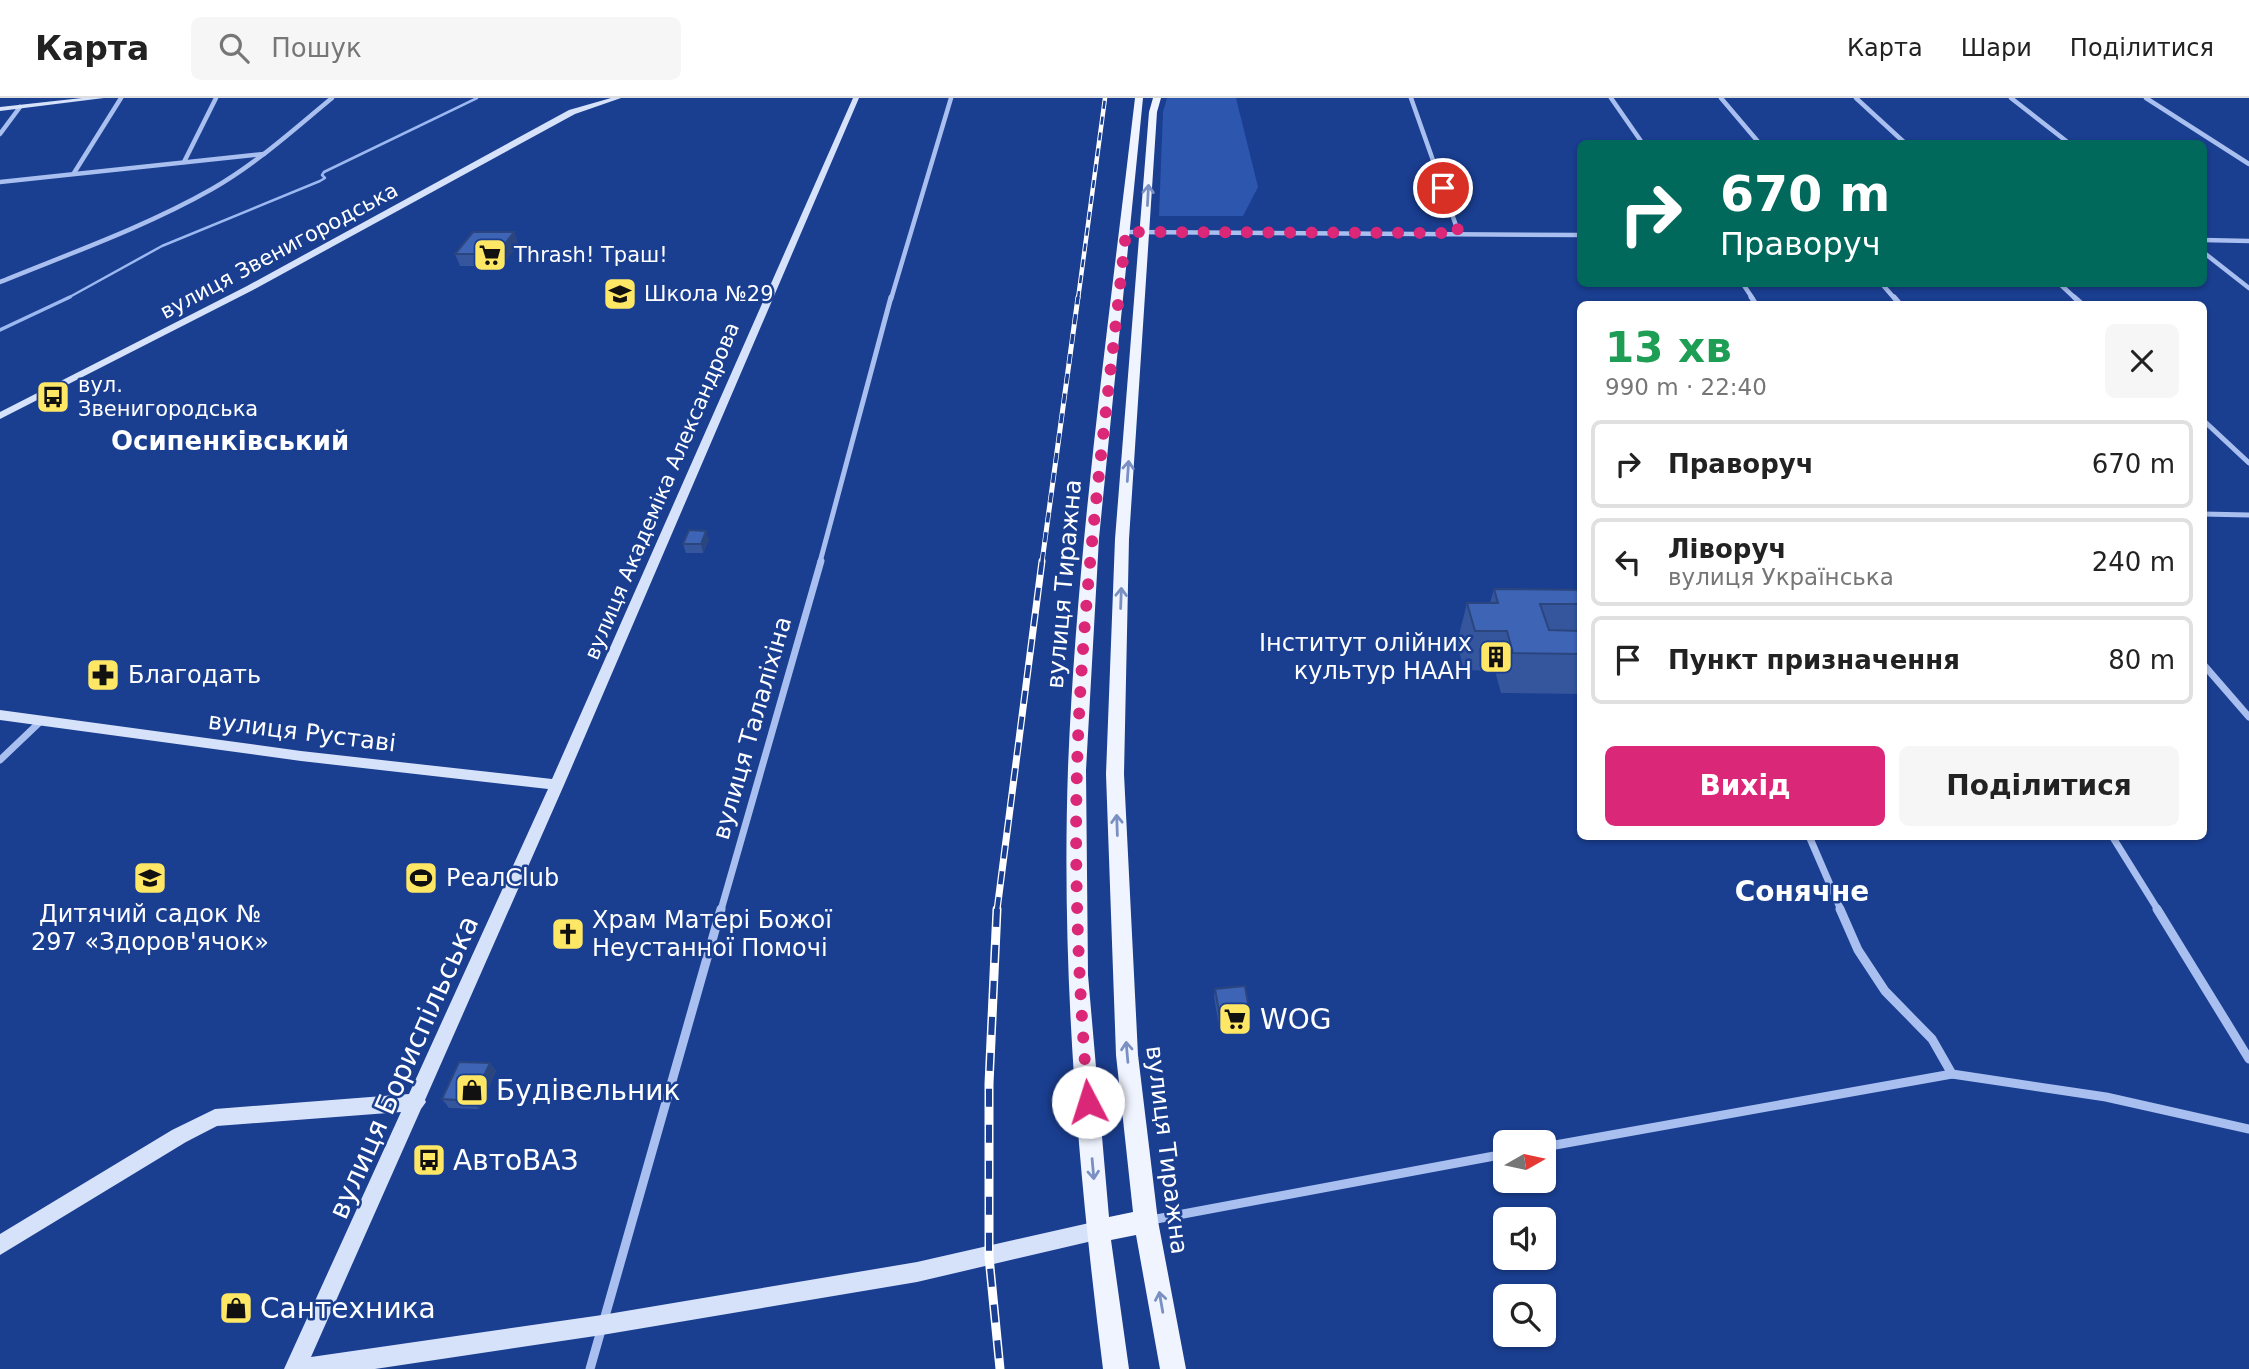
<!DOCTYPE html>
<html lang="uk">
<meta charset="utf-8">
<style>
:root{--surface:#fff;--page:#f6f6f6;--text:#222;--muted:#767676;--line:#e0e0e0;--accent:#db2777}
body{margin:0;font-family:"DejaVu Sans",sans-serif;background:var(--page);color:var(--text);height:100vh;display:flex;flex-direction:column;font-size:26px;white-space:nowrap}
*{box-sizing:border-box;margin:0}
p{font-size:23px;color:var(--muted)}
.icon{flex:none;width:38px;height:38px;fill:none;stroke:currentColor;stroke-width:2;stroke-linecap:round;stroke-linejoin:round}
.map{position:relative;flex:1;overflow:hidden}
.details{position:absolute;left:1577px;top:203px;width:630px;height:539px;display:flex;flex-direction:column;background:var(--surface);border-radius:10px;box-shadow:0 2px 5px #0004}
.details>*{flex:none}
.banner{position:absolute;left:1577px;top:42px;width:630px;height:147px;border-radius:10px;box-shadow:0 2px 5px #0004;background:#00695c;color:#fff;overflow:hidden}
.needle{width:46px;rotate:81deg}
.controls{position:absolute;left:1493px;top:1032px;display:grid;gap:14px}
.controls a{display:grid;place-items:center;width:63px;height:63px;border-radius:10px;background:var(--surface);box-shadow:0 2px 5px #0004;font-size:35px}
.pin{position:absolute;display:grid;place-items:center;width:60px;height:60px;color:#fff;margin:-30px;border:4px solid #fff;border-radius:50%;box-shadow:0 2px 7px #0007}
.me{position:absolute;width:77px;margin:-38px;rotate:355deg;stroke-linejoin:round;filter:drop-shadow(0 0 5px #0008)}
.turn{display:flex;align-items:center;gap:24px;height:147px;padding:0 28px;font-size:32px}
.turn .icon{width:91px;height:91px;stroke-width:2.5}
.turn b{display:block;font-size:49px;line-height:60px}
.round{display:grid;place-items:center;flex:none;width:74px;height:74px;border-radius:10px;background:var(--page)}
.overview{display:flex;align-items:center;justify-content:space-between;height:119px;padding:0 28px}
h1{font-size:42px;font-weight:800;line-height:52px;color:#1e9e55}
.action{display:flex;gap:14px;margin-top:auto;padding:14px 28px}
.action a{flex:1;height:80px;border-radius:10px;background:var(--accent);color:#fff;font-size:28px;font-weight:800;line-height:80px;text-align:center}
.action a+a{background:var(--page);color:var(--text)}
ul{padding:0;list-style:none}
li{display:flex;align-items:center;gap:21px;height:88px;margin:0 14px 10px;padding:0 14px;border:4px solid var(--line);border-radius:10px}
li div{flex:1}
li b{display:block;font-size:26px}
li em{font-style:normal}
header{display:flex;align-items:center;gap:42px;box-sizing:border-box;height:98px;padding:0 35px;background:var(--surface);border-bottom:2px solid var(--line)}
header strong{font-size:33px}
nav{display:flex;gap:38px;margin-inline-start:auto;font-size:24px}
.search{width:490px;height:63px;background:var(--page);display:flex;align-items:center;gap:18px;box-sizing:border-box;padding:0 24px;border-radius:10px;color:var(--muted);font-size:26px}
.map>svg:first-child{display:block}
.green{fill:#2d56ae}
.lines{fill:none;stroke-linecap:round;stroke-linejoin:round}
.stream-far1{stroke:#9bb8f1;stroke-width:2.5}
.stream{stroke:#9bb8f1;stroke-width:3.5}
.street-far3{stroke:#a8bfef;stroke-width:4.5}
.street-far2{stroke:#a8bfef;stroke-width:5}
.street-far1{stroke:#a8bfef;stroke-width:7}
.street{stroke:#a8bfef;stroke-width:9}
.secondary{fill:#d6e1fa;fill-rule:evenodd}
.primary{fill:#f0f4ff;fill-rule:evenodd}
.rail-far3-casing{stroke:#fff;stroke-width:4.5}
.rail-far2-casing{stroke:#fff;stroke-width:5}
.rail-far1-casing{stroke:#fff;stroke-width:7}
.rail-casing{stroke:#fff;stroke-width:9}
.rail-far3{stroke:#1a3e90;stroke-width:2.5;stroke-dasharray:8;stroke-linecap:butt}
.rail-far2{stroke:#1a3e90;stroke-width:3.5;stroke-dasharray:10;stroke-linecap:butt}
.rail-far1{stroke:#1a3e90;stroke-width:4.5;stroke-dasharray:13;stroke-linecap:butt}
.rail{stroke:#1a3e90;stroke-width:6;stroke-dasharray:18;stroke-linecap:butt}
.wall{fill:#35569d}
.shaded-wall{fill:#2b467f}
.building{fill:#3e64b6;stroke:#2b467f;stroke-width:2}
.oneway{stroke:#7a90c2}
.route{stroke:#db2777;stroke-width:12;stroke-dasharray:0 21.6}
.labels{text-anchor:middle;stroke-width:5;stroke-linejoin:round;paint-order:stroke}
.far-street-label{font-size:21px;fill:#fff;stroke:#1a3e90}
.far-poi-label{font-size:21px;fill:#fff;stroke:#1a3e90;text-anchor:start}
.street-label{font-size:24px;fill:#fff;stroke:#1a3e90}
.poi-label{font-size:24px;fill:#fff;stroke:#1a3e90;text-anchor:start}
.far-district-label{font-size:26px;font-weight:bold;fill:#fff;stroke:#1a3e90}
.quarter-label{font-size:28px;font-weight:bold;fill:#fff;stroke:#1a3e90}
.near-poi-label{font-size:28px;fill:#fff;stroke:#1a3e90;text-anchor:start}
.near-street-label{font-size:28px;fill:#fff;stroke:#1a3e90}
</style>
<header>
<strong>Карта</strong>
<div class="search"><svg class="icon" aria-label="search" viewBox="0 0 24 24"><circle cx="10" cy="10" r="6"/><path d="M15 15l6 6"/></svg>Пошук</div>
<nav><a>Карта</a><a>Шари</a><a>Поділитися</a></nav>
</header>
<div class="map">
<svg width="2249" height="1271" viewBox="0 0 2249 1271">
<rect width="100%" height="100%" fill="#1a3e90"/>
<!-- green -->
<path class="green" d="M1167 0H1236L1258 89 1243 118H1159L1163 14Z"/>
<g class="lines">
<!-- stream-far1 -->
<path class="stream-far1" d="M66 201 162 148 320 83 325 80 322 77 324 74 477 0"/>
<!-- stream -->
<path class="stream" d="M0 232 70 199"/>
<!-- street-far3 -->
<g class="street-far3">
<path d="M1411 0 1459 136"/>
<path d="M1611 0 1643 46"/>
<path d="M1721 0 1760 46"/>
<path d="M1856 0 1906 46"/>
<path d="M2011 0 2070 46"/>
<path d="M2146 0 2249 66"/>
<path d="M0 36 20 9"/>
<path d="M184 64 216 0"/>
<path d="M74 75 121 0"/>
<path d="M0 84 264 56"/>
<path d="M1126 134 1580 137"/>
<path d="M2203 142 2249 143"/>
<path d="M2203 154 2249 190"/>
<path d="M0 184C71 155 145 129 212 91 256 66 293 32 332 0"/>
<path d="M1743 186 1753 201"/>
<path d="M1882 186 1895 201"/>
<path d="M2060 186 2076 201"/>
<path d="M891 201 951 0"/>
</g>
<!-- street-far2 -->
<g class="street-far2">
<path d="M1751 199 1756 206"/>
<path d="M1894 199 1900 206"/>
<path d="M2074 199 2082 206"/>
<path d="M2203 322 2249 365"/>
<path d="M2203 416 2249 417"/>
<path d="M820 464 891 199"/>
</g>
<!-- street-far1 -->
<g class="street-far1">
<path d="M2203 566 2249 619"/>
<path d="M0 662 41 623"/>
<path d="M1809 738 1841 812"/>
<path d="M2112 738 2158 812"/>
<path d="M721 812 821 463"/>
</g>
<!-- street -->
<g class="street">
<path d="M1840 811 1858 852 1885 893 1932 941 1952 976"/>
<path d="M2157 811 2249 961"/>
<path d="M1544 1049 1952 976 2106 999 2249 1031"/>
<path d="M1151 1122 1505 1056"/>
<path d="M590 1271 721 811"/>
</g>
<!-- secondary -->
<g class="secondary">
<path d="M82 0H104L0 13V9Z"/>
<path d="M611 0H621L575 16 253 192 0 321V314L247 188 569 12Z"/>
<path d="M853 0H859L564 687 425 1002 426 1004 421 1011 311 1259 602 1217 917 1164 1098 1123 1105 1126 1108 1133 1105 1140 917 1184 602 1237 375 1271H284L401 1014 217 1028 186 1044 0 1157V1136L172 1032 215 1011 409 996 548 691 301 663 0 622V612L301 653 552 681Z"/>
</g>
<!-- primary -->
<path class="primary" d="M1135 0H1143L1099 440 1086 672 1088 877 1109 1119 1133 1114 1116 957 1106 676 1115 441 1149 14 1153 0H1161L1157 14 1129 441 1124 676 1138 957 1158 1123 1186 1271H1160L1136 1137 1111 1142 1129 1271H1103C1078 1072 1061 871 1068 670 1077 446 1109 223 1135 0Z"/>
<defs>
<path id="rail-far3" d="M1078 201 1105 0"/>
<path id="rail-far2" d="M1042 464 1078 199"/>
<path id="rail-far1" d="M997 812 1042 463"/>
<path id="rail" d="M997 811 989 986V1159L1000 1271"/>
</defs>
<!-- rail-far3 casing -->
<use href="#rail-far3" class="rail-far3-casing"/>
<!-- rail-far2 casing -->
<use href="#rail-far2" class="rail-far2-casing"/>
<!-- rail-far1 casing -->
<use href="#rail-far1" class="rail-far1-casing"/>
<!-- rail casing -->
<use href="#rail" class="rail-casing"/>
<!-- rail-far3 -->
<use href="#rail-far3" class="rail-far3"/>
<!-- rail-far2 -->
<use href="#rail-far2" class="rail-far2"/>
<!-- rail-far1 -->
<use href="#rail-far1" class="rail-far1"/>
<!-- rail -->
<use href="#rail" class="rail"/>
</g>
<!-- wall -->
<g class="wall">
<path d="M514 134 518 146 502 168H460L455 156Z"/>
<path d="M709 442 703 455H686L683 446Z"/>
<path d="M1494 491 1580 492V596L1501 595 1495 573 1464 572 1457 545 1467 505H1490Z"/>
<path d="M1215 891 1250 917 1249 926 1219 928 1214 899Z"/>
<path d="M490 965 496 973 479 1011 449 1010 442 1001Z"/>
</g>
<!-- shaded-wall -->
<g class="shaded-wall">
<path d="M514 134 518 146 502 168 497 156Z"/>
<path d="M706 433 709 442 703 455 701 446Z"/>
<path d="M490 965 496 973 479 1011 472 1003Z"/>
</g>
<!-- building -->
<g class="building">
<path d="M473 134H514L497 156H455Z"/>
<path d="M689 432 706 433 701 446H683Z"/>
<path d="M1494 491 1580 492V506H1540L1549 532 1580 533V556L1513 555 1507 533H1475L1467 505H1498Z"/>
<path d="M1245 888 1250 917 1220 919 1215 891Z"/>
<path d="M459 964 490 965 472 1003 442 1001Z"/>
</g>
<!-- one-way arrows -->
<defs><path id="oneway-shaft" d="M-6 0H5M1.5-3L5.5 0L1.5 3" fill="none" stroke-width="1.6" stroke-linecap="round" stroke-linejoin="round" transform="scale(1.75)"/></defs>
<g class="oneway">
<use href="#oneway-shaft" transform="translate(1148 97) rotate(-87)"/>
<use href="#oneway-shaft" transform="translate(1128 373) rotate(-86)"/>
<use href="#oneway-shaft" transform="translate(1121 500) rotate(-88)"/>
<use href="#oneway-shaft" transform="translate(1117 727) rotate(-92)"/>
<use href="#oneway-shaft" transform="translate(1127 954) rotate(-95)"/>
<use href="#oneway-shaft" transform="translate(1093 1071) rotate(85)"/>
<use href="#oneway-shaft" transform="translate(1161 1204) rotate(-100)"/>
</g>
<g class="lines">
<!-- route -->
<path class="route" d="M1088 1004C1079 894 1074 783 1077 671 1082 491 1107 312 1126 134L1459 135 1443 90"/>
</g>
<!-- icons -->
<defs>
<symbol id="supermarket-square" viewBox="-11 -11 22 22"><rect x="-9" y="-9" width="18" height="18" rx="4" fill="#ffe766" stroke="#1a3e90"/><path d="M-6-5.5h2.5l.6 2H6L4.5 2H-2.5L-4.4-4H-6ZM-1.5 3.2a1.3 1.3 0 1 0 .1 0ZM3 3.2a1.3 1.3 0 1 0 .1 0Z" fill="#111"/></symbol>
<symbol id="school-square" viewBox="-11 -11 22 22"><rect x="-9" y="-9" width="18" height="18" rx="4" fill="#ffe766" stroke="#1a3e90"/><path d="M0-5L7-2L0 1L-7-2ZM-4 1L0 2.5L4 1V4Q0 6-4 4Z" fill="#111"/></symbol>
<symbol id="bus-square" viewBox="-11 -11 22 22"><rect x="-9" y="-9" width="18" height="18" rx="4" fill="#ffe766" stroke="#1a3e90"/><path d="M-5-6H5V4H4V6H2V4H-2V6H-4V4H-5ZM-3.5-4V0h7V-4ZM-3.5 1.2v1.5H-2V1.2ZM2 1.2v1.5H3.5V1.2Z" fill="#111"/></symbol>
<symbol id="building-square" viewBox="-11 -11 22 22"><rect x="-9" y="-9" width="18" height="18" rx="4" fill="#ffe766" stroke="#1a3e90"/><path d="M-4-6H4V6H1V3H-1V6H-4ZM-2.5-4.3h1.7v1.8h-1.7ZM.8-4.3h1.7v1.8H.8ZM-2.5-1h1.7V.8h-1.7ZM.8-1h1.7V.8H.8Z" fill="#111"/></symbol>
<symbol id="pharmacy-square" viewBox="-11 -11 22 22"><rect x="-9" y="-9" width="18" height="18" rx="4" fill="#ffe766" stroke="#1a3e90"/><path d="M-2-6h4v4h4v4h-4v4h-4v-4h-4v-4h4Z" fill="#111"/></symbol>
<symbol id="stadium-square" viewBox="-11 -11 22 22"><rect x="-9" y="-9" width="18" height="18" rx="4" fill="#ffe766" stroke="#1a3e90"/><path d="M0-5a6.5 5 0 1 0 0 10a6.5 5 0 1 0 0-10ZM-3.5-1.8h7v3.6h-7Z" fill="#111"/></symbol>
<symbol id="church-square" viewBox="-11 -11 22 22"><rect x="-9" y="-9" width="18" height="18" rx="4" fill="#ffe766" stroke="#1a3e90"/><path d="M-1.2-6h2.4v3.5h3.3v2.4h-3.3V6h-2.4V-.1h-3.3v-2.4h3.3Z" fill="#111"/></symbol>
<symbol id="shop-square" viewBox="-11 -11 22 22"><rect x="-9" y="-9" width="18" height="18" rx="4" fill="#ffe766" stroke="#1a3e90"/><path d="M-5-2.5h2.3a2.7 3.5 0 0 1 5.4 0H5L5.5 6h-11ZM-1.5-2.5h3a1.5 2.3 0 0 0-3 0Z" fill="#111"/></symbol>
</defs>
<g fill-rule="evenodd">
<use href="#supermarket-square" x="471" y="138" width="38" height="38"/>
<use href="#school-square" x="601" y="177" width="38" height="38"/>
<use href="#bus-square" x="34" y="280" width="38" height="38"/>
<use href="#building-square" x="1477" y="540" width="38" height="38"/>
<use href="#pharmacy-square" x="84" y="558" width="38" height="38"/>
<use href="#school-square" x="131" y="761" width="38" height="38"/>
<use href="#stadium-square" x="402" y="761" width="38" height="38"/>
<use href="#church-square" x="549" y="817" width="38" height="38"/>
<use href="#supermarket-square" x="1216" y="902" width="38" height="38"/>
<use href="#shop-square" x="453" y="973" width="38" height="38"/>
<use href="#bus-square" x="410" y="1043" width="38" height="38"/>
<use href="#shop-square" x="217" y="1191" width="38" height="38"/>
</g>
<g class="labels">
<!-- far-street labels -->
<g class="far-street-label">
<text transform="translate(279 153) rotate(-28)" y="7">вулиця Звенигородська</text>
<text transform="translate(662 393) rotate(-67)" y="7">вулиця Академіка Александрова</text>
</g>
<!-- far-poi labels -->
<g class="far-poi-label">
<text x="514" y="164">Thrash! Траш!</text>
<text x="644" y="203">Школа №29</text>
<text x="78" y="294">вул.<tspan x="78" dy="24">Звенигородська</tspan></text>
</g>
<!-- street labels -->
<g class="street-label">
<text transform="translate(1064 486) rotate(-85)" y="8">вулиця Тиражна</text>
<text transform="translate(752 630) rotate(-74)" y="8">вулиця Талаліхіна</text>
<text transform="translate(302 634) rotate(7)" y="8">вулиця Руставі</text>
<text transform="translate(1167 1052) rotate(83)" y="8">вулиця Тиражна</text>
</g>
<!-- poi labels -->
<g class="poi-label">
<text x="1472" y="553" text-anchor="end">Інститут олійних<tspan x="1472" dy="28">культур НААН</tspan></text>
<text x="128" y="585">Благодать</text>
<text x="446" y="788">РеалClub</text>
<text x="150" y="824" text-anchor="middle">Дитячий садок №<tspan x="150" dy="28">297 «Здоров'ячок»</tspan></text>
<text x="592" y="830">Храм Матері Божої<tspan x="592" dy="28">Неустанної Помочі</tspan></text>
</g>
<!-- far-district labels -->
<g class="far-district-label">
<text x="230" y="352">Осипенківський</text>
</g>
<!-- quarter labels -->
<g class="quarter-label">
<text x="1802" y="803">Сонячне</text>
</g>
<!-- near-poi labels -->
<g class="near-poi-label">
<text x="1260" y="931">WOG</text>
<text x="496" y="1002">Будівельник</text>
<text x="453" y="1072">АвтоВАЗ</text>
<text x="260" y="1220">Сантехника</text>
</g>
<!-- near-street labels -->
<g class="near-street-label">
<text transform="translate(403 969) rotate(-66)" y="10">вулиця Бориспільська</text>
</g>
</g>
</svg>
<div class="controls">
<a><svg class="needle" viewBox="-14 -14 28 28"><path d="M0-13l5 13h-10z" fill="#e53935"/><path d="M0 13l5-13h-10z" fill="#767676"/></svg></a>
<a><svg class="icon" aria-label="sound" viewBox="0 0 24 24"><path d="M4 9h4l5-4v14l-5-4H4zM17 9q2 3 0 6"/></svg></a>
<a><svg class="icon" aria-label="search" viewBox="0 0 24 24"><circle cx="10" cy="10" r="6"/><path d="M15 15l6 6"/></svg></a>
</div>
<div class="pin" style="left:1443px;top:90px;background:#d93025"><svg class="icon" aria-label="arrive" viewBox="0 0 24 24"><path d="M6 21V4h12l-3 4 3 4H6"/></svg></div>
<svg class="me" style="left:1088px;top:1004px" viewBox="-20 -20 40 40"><circle r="19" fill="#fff"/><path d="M0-13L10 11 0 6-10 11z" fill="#db2777"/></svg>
<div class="banner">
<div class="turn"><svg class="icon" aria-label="right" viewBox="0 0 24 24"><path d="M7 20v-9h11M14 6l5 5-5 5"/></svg><div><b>670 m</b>Праворуч</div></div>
</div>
<section class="details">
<div class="overview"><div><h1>13 хв</h1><p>990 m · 22:40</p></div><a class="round"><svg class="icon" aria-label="close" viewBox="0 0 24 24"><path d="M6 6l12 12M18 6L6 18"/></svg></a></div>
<ul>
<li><svg class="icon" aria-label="right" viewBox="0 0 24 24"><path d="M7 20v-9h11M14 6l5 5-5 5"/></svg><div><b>Праворуч</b></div><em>670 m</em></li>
<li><svg class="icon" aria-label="left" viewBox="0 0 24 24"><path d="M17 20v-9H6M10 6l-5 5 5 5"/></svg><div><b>Ліворуч</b><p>вулиця Українська</p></div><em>240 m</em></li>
<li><svg class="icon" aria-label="arrive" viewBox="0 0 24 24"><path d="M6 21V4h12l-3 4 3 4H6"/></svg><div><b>Пункт призначення</b></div><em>80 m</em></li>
</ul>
<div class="action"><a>Вихід</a><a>Поділитися</a></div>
</section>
</div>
